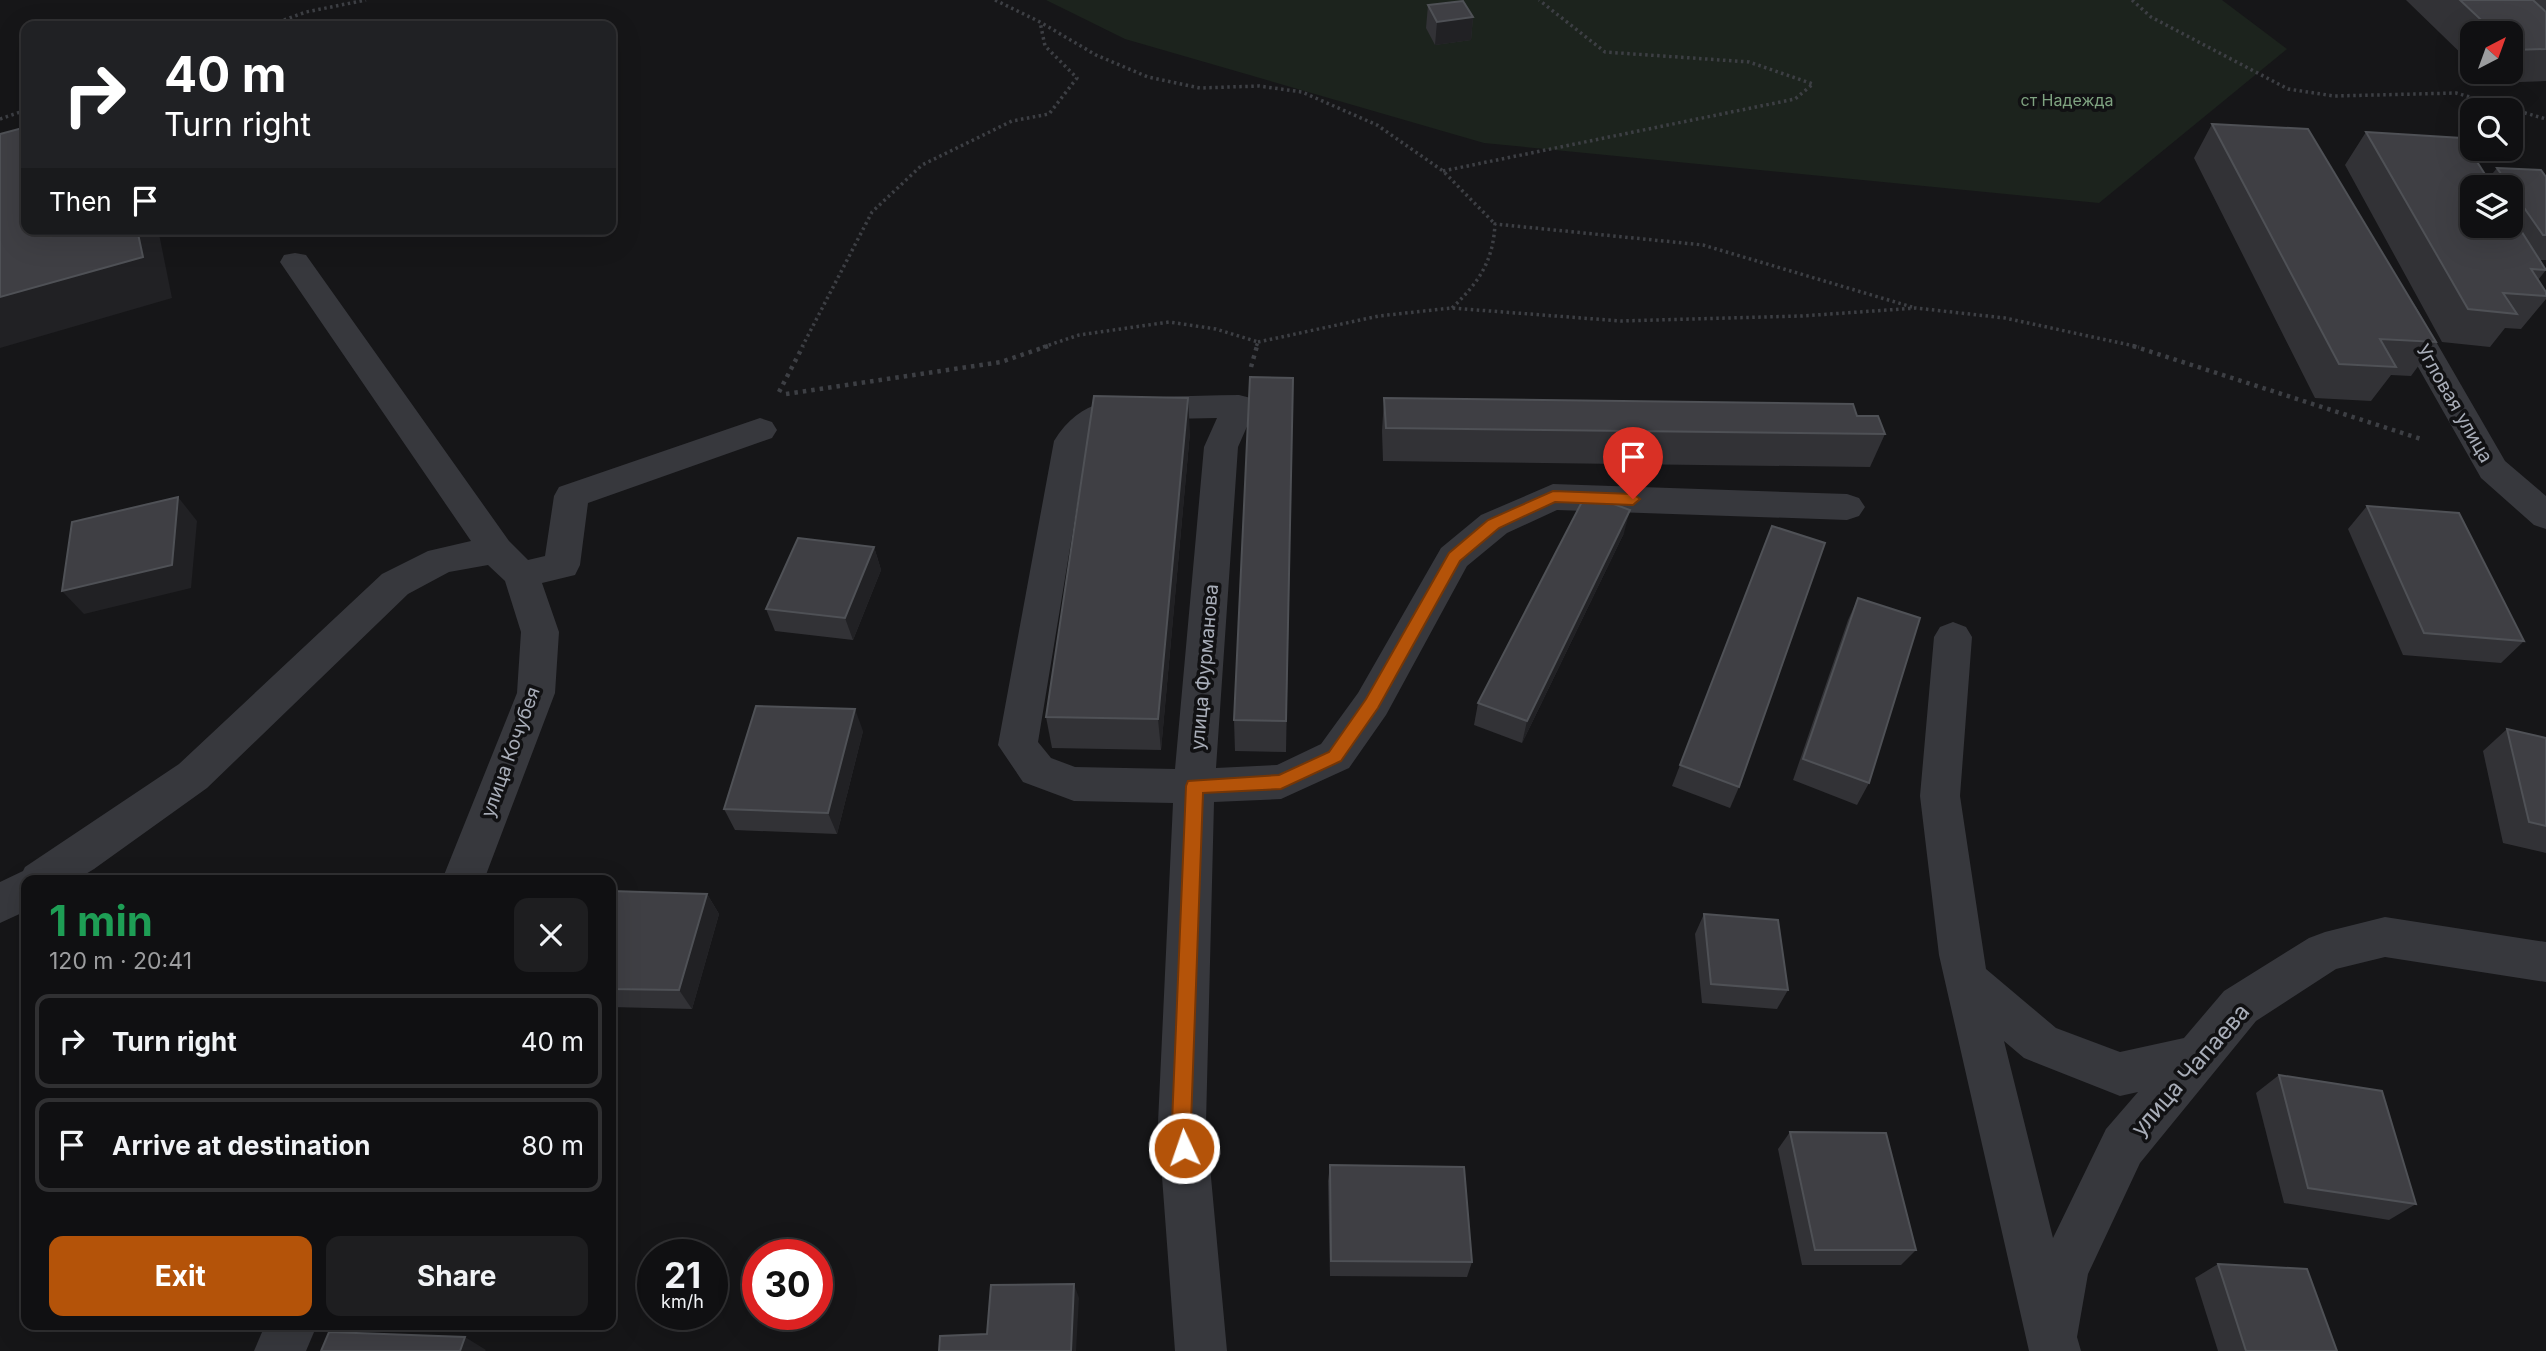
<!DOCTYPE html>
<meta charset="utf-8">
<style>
:root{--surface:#101012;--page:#1e1e20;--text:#f1f3f6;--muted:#9c9d9f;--line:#303032;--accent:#b45309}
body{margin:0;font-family:Inter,sans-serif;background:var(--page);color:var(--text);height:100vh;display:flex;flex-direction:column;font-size:26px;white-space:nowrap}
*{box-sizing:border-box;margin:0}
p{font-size:23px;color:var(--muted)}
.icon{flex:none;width:38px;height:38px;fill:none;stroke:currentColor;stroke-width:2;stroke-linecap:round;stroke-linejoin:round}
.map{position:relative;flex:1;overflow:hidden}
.side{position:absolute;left:21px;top:875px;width:595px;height:455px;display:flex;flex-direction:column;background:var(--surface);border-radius:14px;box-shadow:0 7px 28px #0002,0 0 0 2px var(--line)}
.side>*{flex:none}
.banner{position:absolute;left:21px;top:21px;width:595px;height:214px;border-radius:14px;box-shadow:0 7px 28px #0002,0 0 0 2px var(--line);background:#202124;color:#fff;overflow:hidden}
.needle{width:46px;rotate:41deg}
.buttons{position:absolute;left:2460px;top:21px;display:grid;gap:14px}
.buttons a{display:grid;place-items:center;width:63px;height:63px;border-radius:14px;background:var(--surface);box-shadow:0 7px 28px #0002,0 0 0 2px var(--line);font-size:35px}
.speed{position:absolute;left:637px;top:1239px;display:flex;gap:14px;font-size:35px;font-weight:700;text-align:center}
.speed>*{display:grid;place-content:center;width:91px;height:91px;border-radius:50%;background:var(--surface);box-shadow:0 7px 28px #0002,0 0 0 2px var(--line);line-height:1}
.speed small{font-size:18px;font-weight:400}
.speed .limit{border:10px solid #d22;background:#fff;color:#111}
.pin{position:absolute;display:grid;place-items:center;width:60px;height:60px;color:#fff;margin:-72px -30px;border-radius:50% 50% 50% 0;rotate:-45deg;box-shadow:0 0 7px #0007}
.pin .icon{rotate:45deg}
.me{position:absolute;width:77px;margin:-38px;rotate:357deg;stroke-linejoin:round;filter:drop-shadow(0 0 5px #0008)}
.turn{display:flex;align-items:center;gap:24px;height:147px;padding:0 28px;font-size:32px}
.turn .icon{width:91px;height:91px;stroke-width:2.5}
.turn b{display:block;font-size:49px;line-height:60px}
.then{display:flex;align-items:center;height:66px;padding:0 28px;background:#0003;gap:14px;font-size:26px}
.round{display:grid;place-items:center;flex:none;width:74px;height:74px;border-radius:14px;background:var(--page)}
.headline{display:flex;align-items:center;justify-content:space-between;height:119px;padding:0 28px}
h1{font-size:42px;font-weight:700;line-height:52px;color:#1e9e55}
.action{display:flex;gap:14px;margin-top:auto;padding:14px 28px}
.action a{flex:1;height:80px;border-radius:14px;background:var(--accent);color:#fff;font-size:28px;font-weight:700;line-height:80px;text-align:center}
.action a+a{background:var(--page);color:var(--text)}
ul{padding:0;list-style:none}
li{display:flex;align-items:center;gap:21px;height:94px;margin:0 14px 10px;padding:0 14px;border:4px solid var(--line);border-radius:14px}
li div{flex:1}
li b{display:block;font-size:26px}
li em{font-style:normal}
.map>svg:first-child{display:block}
.green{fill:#1c231d}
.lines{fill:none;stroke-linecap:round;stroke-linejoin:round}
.path-far1{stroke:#3d3f44;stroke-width:3.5;stroke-dasharray:2.5 3.5;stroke-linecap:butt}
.path{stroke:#3d3f44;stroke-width:4.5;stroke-dasharray:3.5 5;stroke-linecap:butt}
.minor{fill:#37383d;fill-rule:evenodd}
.wall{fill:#323236;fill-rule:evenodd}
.shaded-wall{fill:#212124}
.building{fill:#3f3f44;stroke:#4f5156;stroke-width:2}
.route{fill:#b45309;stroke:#753606;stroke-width:2}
.labels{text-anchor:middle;stroke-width:7;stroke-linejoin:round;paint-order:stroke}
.far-park-label{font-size:16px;fill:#7fa381;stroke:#111113}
.street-label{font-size:19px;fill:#a8adb8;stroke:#111113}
.near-street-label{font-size:23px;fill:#a8adb8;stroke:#111113}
</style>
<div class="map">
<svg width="2546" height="1351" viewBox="0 0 2546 1351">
<rect width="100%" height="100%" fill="#161618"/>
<!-- green -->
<path class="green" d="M1046 0H2222L2287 49 2099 203 1484 143 1125 39Z"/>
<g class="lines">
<!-- path-far1 -->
<g class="path-far1">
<path d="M995 0 1040 22 1096 55 1148 77 1200 88 1259 86 1302 92 1377 125 1443 171 1495 224"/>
<path d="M2132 0 2151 17 2288 89 2334 96 2456 93 2546 119"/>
<path d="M267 26 306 12 366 0"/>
<path d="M0 119 26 110"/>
<path d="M1443 171 1795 99 1813 84 1749 62 1605 52 1539 0"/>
<path d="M1452 308C1479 282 1493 262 1495 224L1703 245 1912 307"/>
<path d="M1258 342 1379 316 1451 308 1621 321 1801 316 1916 308 2005 318 2139 347"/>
<path d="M802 347 872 212 922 165 1012 121 1049 114 1077 78 1045 46 1040 22"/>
<path d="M1043 347 1079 335 1169 322 1216 329 1258 342 1256 347"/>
</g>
<!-- path -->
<g class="path">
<path d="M2133 346 2421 439"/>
<path d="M1251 367 1257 346"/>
<path d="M779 392 803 346"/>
<path d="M786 394 1001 362 1048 346"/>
</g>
<!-- minor -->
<g class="minor">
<path d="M295 253 306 255 509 541 528 560 545 556 554 496 559 487 760 418 772 422 777 430 772 438 588 503 580 565 575 575 542 583 559 632 555 693 484 880H442L517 693 521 632 505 581 488 565 449 572 408 594 207 788 94 869 76 880H26V911L0 923V882L23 871 25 867 179 764 382 574 428 551 471 541 280 262 284 255Z"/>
<path d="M2400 297 2411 300 2416 307 2505 461 2546 496V529L2534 525 2481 478 2384 307 2389 300Z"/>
<path d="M1239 395 1251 398 1256 406 1238 447 1216 768 1277 765 1321 744 1358 693 1441 548 1481 515 1553 484 1847 494 1859 498 1865 507 1859 516 1847 520 1557 510 1507 533 1467 566 1386 715 1349 768 1281 799 1214 802 1206 1123 1227 1351H1175L1158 1123 1173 803 1074 801 1023 782 998 745 1054 441C1081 397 1117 398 1163 397 1188 396 1214 395 1239 395ZM1217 418 1204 447 1175 769 1075 767 1051 758 1038 742 1087 445 1104 427 1119 420Z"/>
<path d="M1953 622 1966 627 1972 637 1960 796 1986 969 2056 1028 2120 1052 2184 1038 2224 991 2309 938 2325 932 2385 917 2546 942V982L2385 957 2336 969 2256 1021 2140 1163 2088 1274 2077 1337 2081 1351H2029L1939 955 1920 796 1934 637 1940 627ZM2004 1041 2024 1058 2120 1096 2138 1092 2106 1129 2053 1238Z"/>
<path d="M265 1325H317L306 1351H254Z"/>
</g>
</g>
<!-- wall -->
<g class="wall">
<path d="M2406 0H2546V81L2491 83 2479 72H2511V33H2473V65Z"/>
<path d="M1428 5 1473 17 1471 40 1435 45 1426 28Z"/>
<path d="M2212 124 2436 342 2411 376 2391 375 2371 401 2315 398 2194 158Z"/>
<path d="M2366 132 2488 179 2497 168 2546 177V260H2540L2546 270 2538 280 2546 292V299L2521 329 2505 328 2490 347 2442 342 2345 165ZM2473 187H2511V226Z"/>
<path d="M1293 378 1286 752 1235 751 1234 720Z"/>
<path d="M1384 398 1857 416 1885 434 1870 467 1383 461 1382 431Z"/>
<path d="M1190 432 1161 750 1052 748 1046 717Z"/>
<path d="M2367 506 2524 641 2501 663 2403 655 2348 529Z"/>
<path d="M1772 526 1739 787 1730 808 1672 786Z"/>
<path d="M1624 533 1522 743 1474 725 1478 703Z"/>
<path d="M874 547 881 570 853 640 775 631 766 609Z"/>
<path d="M1858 598 1869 783 1857 805 1793 780 1848 620Z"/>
<path d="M2507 729 2546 738V853L2503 843 2483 751Z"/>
<path d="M863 731 837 834 735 830 724 809Z"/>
<path d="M611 891 707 894 719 914 692 1009 611 1007Z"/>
<path d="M1704 914 1788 990 1777 1009 1702 1003 1695 934Z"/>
<path d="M2279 1075 2416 1204 2389 1220 2284 1203 2256 1093Z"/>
<path d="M1790 1132 1916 1250 1901 1265H1802L1778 1149Z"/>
<path d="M1330 1165 1472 1262 1467 1277 1330 1276 1328 1181Z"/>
<path d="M2218 1264 2337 1351H2218L2195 1278Z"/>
</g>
<!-- shaded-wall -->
<g class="shaded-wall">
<path d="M1473 17 1471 40 1435 45 1437 22Z"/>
<path d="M137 229H158L172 298 0 348V297Z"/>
<path d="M1188 398 1190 432 1161 750 1158 719Z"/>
<path d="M178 497 197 521 191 588 84 614 62 591Z"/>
<path d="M1630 510 1624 533 1522 743 1527 721Z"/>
<path d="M874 547 881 570 853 640 845 618Z"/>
<path d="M855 709 863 731 837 834 828 813Z"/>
<path d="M707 894 719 914 692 1009 679 990Z"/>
<path d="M1074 1284 1079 1298 1076 1351H1071Z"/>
<path d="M465 1337 486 1350 485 1351H460Z"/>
</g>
<!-- building -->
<g class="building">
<path d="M2460 0H2533L2546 12V49L2513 50 2511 48V33H2495Z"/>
<path d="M1463 1 1473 17 1437 22 1428 5Z"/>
<path d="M2212 124 2308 129 2436 342 2380 339 2396 367 2339 364Z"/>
<path d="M26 127V229H137L143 257 0 297V134Z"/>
<path d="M2366 132 2462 138 2493 187H2473V226H2511V215L2546 270 2531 269 2546 292V296L2503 293 2517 314 2468 309Z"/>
<path d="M2497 168 2541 170 2546 177V235H2543L2511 189V187H2510Z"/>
<path d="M1250 377 1293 378 1286 721 1234 720Z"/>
<path d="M1094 396 1188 398 1158 719 1046 717Z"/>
<path d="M1384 398 1853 404 1857 416H1878L1885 434 1386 428Z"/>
<path d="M1586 494 1630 510 1527 721 1478 703Z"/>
<path d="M178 497 172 565 62 591 72 522Z"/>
<path d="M2367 506 2459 513 2524 641 2424 633Z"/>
<path d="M1772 526 1825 543 1739 787 1680 765Z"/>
<path d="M798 538 874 547 845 618 766 609Z"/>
<path d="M1858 598 1920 618 1869 783 1803 759Z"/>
<path d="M756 706 855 709 828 813 724 809Z"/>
<path d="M2507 729 2546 738V826L2529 822Z"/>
<path d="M611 891 707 894 679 990 611 989Z"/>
<path d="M1704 914 1778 920 1788 990 1711 984Z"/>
<path d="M2279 1075 2382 1091 2416 1204 2308 1188Z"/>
<path d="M1790 1132 1886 1133 1916 1250H1815Z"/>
<path d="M1330 1165 1464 1167 1472 1262 1331 1261Z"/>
<path d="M2218 1264 2307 1269 2337 1351H2246Z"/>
<path d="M1074 1284 1071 1351H939L940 1336 987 1334 991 1285Z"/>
<path d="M329 1332 465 1337 460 1351H321Z"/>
</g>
<!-- route -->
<path class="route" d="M1553 491 1633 494 1640 499 1633 505 1555 502 1499 528 1460 561 1378 708 1341 761 1281 789 1203 793 1191 1123 1194 1148 1191 1155 1184 1158 1177 1155 1172 1123 1186 786 1188 781 1279 775 1329 752 1366 699 1449 553 1488 520Z"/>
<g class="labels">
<!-- far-park labels -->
<g class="far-park-label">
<text x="2067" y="106">ст Надежда</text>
</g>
<!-- street labels -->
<g class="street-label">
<text transform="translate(2455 403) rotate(60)" y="7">Угловая улица</text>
<text transform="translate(1204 667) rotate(-85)" y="7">улица Фурманова</text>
<text transform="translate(510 752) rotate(-70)" y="7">улица Кочубея</text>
</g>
<!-- near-street labels -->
<g class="near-street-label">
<text transform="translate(2190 1070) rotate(-49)" y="8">улица Чапаева</text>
</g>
</g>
</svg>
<div class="buttons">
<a><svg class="needle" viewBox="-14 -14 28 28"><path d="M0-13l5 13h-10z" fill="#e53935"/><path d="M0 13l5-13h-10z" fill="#9c9d9f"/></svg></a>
<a><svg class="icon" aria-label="search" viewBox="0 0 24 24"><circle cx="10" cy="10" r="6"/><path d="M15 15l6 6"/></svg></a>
<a><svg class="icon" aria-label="layers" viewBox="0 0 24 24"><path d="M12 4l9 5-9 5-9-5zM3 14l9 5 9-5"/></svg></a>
</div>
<div class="speed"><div>21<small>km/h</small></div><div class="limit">30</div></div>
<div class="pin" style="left:1633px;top:499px;background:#d93025"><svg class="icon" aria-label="arrive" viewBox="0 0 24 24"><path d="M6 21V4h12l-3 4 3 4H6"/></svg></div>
<svg class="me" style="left:1184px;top:1148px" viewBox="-20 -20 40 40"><circle r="17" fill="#b45309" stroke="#fff" stroke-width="3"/><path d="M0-11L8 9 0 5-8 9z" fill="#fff"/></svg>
<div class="banner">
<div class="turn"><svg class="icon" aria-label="right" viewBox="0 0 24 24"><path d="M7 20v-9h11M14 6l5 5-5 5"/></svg><div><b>40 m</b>Turn right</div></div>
<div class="then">Then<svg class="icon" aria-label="arrive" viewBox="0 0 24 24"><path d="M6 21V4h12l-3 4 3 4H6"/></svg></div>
</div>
<section class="side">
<div class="headline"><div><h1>1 min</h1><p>120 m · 20:41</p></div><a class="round"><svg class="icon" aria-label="close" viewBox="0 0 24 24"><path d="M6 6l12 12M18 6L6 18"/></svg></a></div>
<ul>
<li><svg class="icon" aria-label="right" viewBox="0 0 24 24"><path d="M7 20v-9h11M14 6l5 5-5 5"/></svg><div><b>Turn right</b></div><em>40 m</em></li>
<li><svg class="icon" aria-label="arrive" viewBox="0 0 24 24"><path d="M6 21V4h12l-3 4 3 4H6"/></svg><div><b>Arrive at destination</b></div><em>80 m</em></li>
</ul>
<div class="action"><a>Exit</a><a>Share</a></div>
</section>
</div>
